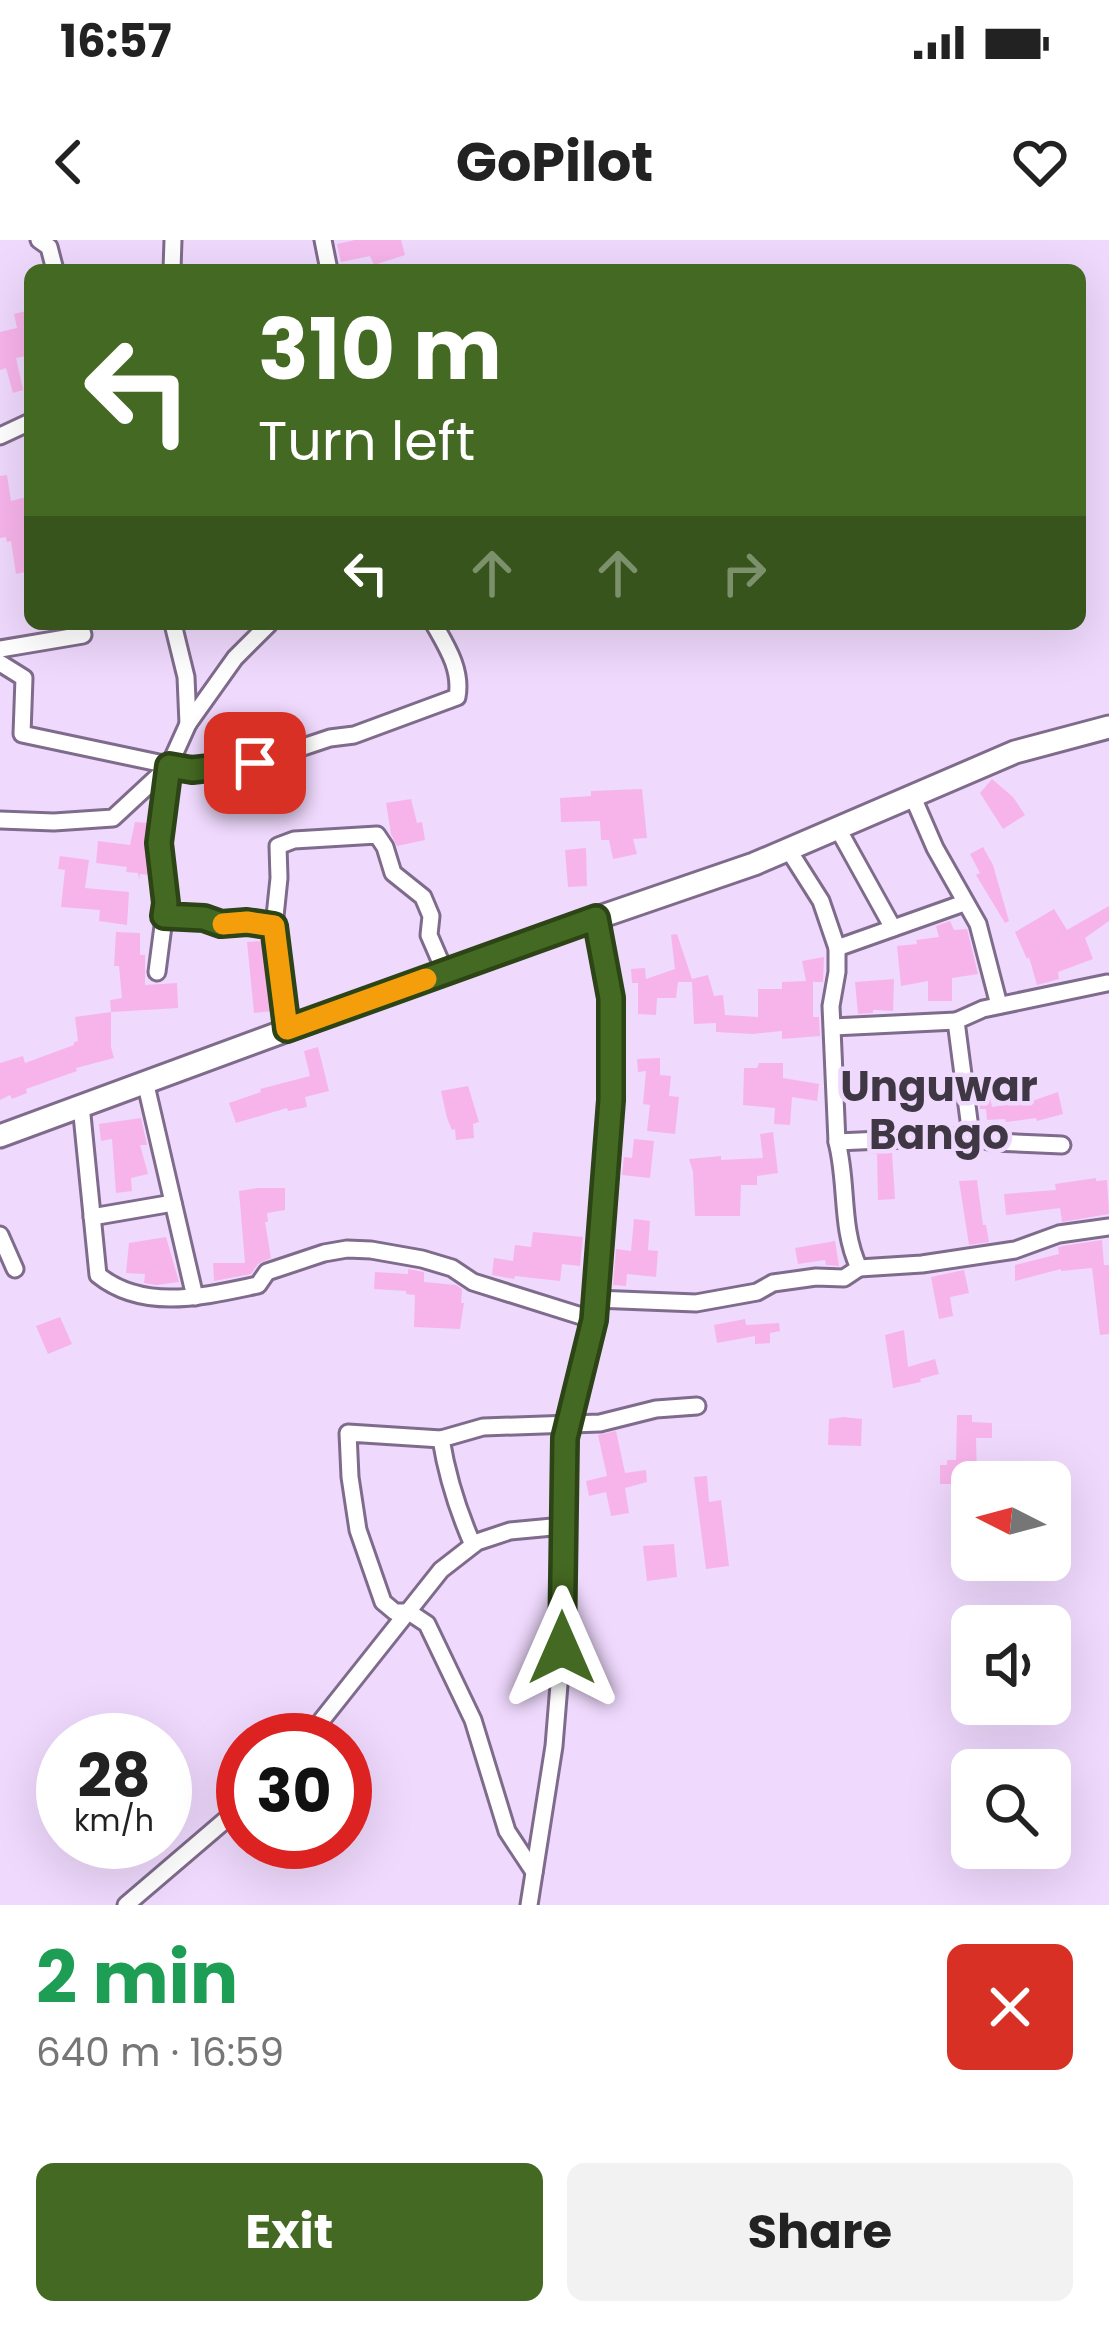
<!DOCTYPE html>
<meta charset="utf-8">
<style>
:root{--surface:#fff;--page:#f2f2f2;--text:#222;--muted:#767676;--accent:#446922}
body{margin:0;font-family:Poppins,sans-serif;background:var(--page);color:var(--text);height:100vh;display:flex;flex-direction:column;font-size:45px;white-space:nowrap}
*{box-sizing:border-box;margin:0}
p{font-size:39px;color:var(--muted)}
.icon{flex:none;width:66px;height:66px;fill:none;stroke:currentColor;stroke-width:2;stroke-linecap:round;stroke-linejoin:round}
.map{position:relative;height:1665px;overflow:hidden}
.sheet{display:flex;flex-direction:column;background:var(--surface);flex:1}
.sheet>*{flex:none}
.banner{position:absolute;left:24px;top:24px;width:1062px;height:366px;border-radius:18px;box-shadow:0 12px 48px #0002;background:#446922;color:#fff;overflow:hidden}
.needle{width:78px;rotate:276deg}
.tools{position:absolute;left:951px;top:1221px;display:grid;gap:24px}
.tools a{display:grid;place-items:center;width:120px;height:120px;border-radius:18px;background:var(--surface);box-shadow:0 12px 48px #0002;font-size:60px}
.speed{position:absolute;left:36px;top:1473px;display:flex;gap:24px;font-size:60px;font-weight:700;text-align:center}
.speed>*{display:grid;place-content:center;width:156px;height:156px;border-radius:50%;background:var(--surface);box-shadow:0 12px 48px #0002;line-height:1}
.speed small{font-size:30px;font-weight:400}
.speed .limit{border:18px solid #d22;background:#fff;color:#111}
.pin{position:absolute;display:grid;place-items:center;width:102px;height:102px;color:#fff;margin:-51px;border-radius:24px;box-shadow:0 6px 18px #0006}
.me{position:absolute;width:132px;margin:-66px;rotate:0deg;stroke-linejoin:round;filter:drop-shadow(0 0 9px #0008)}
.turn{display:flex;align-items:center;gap:42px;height:252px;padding:0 36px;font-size:54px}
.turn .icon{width:156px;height:156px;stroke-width:2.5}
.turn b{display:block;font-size:84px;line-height:102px}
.lanes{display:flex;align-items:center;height:114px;padding:0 36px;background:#0003;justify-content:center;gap:60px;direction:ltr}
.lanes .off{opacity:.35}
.round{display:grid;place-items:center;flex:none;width:126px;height:126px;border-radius:18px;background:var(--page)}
.head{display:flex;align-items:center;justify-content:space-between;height:204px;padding:0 36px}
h1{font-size:72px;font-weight:700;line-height:90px;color:#1e9e55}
.cta{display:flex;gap:24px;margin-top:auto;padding:24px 36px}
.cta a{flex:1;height:138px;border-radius:18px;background:var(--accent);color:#fff;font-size:48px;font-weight:700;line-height:138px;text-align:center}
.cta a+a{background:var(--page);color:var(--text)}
.status{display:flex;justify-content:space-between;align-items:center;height:84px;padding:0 60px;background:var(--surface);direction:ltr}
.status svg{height:33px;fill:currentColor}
header{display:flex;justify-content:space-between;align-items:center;height:156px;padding:0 36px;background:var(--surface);font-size:54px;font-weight:700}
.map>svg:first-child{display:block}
.building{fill:#f7b4eb}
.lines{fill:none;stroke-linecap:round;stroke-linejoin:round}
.street-casing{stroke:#7f6b8b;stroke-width:21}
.secondary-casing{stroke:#7f6b8b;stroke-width:27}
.street{stroke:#fff;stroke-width:15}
.secondary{stroke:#fff;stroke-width:21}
.route-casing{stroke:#2c4416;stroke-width:30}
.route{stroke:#446922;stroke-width:21}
.slow{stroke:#f59e0b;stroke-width:21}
.labels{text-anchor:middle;stroke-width:9;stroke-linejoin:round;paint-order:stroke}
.quarter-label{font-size:42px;font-weight:bold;fill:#403745;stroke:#efd9fd}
</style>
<div class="status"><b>16:57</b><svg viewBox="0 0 49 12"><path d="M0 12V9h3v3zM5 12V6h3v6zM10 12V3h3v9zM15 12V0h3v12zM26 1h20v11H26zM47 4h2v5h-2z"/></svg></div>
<header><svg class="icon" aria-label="back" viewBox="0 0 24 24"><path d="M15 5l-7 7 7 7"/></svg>GoPilot<svg class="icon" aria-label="heart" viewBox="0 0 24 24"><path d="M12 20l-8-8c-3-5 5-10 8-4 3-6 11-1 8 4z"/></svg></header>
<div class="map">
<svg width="1109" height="1665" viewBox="0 0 1109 1665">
<rect width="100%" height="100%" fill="#efd9fd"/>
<!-- building -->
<g class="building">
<path d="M355 0H401L405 15 374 25 370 16 341 22 337 4Z"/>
<path d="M30 70V105L24 107 26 116 16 118 23 150 13 153 6 128 0 130V92L17 88 14 74Z"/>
<path d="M7 235 11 261 30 256V331L16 334 11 301 7 302 6 297 0 298V236Z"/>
<path d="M992 539 1013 557 1025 575 1003 589 980 553Z"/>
<path d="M642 549 647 598 633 599 637 614 613 619 609 600H601L600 581 561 582 560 558 591 556V551Z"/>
<path d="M411 559 417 583 422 582 425 600 397 606 391 594 386 563Z"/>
<path d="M135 582 147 583 144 604 147 605 151 635 140 634 139 639 138 633 126 632 127 627 96 623 98 601 130 605Z"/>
<path d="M983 607 993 625 1009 681 1005 683 976 635 980 633 970 614Z"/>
<path d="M586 608 587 646 568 647 565 610Z"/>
<path d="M60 616 89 620 85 648 129 652 127 685 99 681 100 670 61 667 65 630 58 629Z"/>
<path d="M1109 666V681L1085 698 1093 719 1058 732 1059 739 1037 745 1029 717 1027 719 1015 692 1054 669 1067 690Z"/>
<path d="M950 681 954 690 967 689 978 734 952 738V761H928V741L901 746 897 706 917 704 916 700 939 697 936 686Z"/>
<path d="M116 692 140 693V715H145V745L177 743 178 768 111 772 110 760 122 758 119 726H114Z"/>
<path d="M677 694 692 739 708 735 714 756 723 755 725 775 758 777V749H782V742L806 741 802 721 824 717 823 742H813V777H819L820 796 782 799V791L753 794 716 792V783L694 784 692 742H678L676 758H657L656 775 638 774V743H632L631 729 645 728 646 739 675 729 671 695Z"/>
<path d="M264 701 273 771 254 773 247 702Z"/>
<path d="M894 739 893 771 873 770V773L858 774 855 742Z"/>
<path d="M111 772V807L114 818 76 828 77 831 26 849 27 853 12 859 10 855 0 860V823L23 816 25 823 74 805V802L78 801 75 777Z"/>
<path d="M318 807 329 851 305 857 307 867 288 871 287 868 236 883 229 863 261 852 260 849 310 836 304 811Z"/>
<path d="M660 818V835L671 836 669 856 679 857 675 894 647 891 650 865 643 864 646 831 638 832 637 819Z"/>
<path d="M759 823H783V838L819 844 817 861 792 857 790 885 774 884 775 868 743 865 744 828H757Z"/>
<path d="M985 833 992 867 1032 861 1058 852 1063 874 1037 881 1036 878 1006 882 1005 879 987 880 986 869H980L975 835Z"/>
<path d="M468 846 479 882 473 884 474 898 456 900 455 889 452 890 447 878 441 851Z"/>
<path d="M141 878 147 905H140L148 934 131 938 132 951 116 953 112 899 101 901 99 884Z"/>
<path d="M773 892 778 933 757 936V945H741L740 976H695L693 932 689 919 721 916V920L763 918 760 894Z"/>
<path d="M634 899 654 901 650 938 622 935 624 917 632 918Z"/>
<path d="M868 913H892L895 959 878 960 877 914Z"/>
<path d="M1096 938V941L1107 940 1109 974 1062 982 1060 968 1006 975 1004 954 1056 950 1055 944Z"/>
<path d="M977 940 983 985H986L989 1002 969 1005 959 941Z"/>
<path d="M257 948H285V970L267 973 268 982H265L271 1018 258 1024 251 1034 214 1041 213 1023H245L239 951Z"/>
<path d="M634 979 650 981 648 1010 658 1011 656 1037 627 1034 626 1046 613 1045 616 1009 631 1011Z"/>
<path d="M533 992 583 997 580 1026 562 1024 560 1041 515 1036 514 1039 492 1035 494 1018 513 1021 515 1005 531 1007Z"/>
<path d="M166 997 179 1042 156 1045 144 1043 145 1034 126 1033 129 1003Z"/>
<path d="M1102 1000 1104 1025H1109V1094L1100 1095 1092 1028 1061 1031V1029L1015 1041V1025L1059 1014 1058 1007 1062 1006Z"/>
<path d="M835 1001 839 1026 826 1025 825 1020 798 1024 795 1008Z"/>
<path d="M408 1029 424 1032V1042L456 1045 462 1049 461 1063H464L460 1089 414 1087 415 1055 406 1054V1051L374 1049 375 1032 408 1034Z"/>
<path d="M964 1030 969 1053 950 1057 953 1076 939 1079 931 1037Z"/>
<path d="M60 1077 72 1104 48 1114 36 1086Z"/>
<path d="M745 1079 746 1085 779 1083 780 1091 770 1093V1103L755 1104V1096L717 1103 714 1085Z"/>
<path d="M904 1090 908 1127 935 1119 939 1134 920 1139 921 1142 893 1148 885 1095Z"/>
<path d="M957 1175H972V1182L992 1183V1198H976L977 1239 953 1240V1244H940V1225H947V1220H956Z"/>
<path d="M843 1177 862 1179 861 1206 828 1205 829 1179Z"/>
<path d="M616 1191 625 1233 646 1230 647 1242 625 1248 629 1273 611 1276 606 1252 589 1256 586 1241 607 1236 598 1195Z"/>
<path d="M707 1236 709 1262 721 1260 729 1326 706 1329 694 1237Z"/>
<path d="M674 1304 677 1337 647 1341 643 1306Z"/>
</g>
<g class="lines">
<defs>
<g id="street">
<path d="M39 0 49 7 55 30"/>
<path d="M323 0 329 30"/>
<path d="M172 30 173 0"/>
<path d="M0 196 30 182"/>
<path d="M173 384 186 437 188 484"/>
<path d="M0 409 83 395 80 384"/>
<path d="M0 423 24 438 22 494 192 530 255 523 330 498 354 495 457 457C462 430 447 407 434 384"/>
<path d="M912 555 935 608 978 684 999 765"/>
<path d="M0 580 54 582 113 578 169 526 188 484 235 418 269 384"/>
<path d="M837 587 893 688"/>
<path d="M788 609 821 661 837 708V732L831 766 837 902 971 896"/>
<path d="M164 676 204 678 221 684 247 681 274 686 287 789"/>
<path d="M274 686 279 638 278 606 294 600 377 595 385 607 393 633 423 657 431 676 429 695 445 732"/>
<path d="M837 708 964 663"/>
<path d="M157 732 166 663 159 603 169 526"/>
<path d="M833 787 956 781"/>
<path d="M145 841 195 1057"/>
<path d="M81 865 98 1035C144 1072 205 1056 258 1045L267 1032 324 1013 347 1009 371 1010 422 1019 452 1028 473 1042 594 1080"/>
<path d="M837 902C848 944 840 988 859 1028L922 1024 1015 1010 1059 994 1109 987"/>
<path d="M1062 905 993 902 971 896 956 781 983 769 1107 743"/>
<path d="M92 977 173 963"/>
<path d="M0 995 15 1029"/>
<path d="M595 1059 696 1063 757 1052 773 1043 816 1037 844 1038 859 1028"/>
<path d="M441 1199C447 1236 458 1271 473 1305"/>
<path d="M306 1500 441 1330 477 1302 510 1291 563 1286"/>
<path d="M534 1632 507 1591 473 1480 427 1384 409 1372H395L383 1362 358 1290 350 1237 348 1193 441 1199 483 1187 600 1183 656 1169 697 1166"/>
<path d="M126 1665 243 1565"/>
<path d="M529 1665 554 1506 562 1408 564 1198 594 1080 611 860V757L596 678"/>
</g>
<path id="secondary" d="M0 896 521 704 754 624 1015 512 1109 487"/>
</defs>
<!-- street casing -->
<use href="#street" class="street-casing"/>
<!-- secondary casing -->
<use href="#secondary" class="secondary-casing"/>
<!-- street -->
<use href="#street" class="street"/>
<!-- secondary -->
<use href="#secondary" class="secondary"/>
</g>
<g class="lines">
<defs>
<path id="route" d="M255 523 192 530 169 526 159 603 166 663 164 676 204 678 221 684 247 682 274 686 287 789 596 678 611 758V860L594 1080 565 1198 562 1408"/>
</defs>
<!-- route casing -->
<use href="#route" class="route-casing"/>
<!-- route -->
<use href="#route" class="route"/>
<!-- slow -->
<path class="slow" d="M223 684 247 682 274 686 287 789 426 739"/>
</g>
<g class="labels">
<!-- quarter labels -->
<g class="quarter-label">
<text x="939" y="861">Unguwar<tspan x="939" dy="48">Bango</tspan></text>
</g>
</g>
</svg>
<div class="tools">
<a><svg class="needle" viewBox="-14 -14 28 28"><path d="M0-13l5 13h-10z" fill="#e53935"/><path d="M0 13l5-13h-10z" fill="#767676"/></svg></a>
<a><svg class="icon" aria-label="sound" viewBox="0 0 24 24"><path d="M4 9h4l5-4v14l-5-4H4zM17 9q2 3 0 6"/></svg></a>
<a><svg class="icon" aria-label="search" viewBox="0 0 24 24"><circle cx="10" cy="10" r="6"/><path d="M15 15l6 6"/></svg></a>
</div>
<div class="speed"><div>28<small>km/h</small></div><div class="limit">30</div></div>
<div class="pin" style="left:255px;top:523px;background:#d93025"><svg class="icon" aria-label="arrive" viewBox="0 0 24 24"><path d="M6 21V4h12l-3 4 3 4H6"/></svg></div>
<svg class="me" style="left:562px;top:1408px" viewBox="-20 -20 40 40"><path d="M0-17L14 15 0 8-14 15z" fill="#446922" stroke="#fff" stroke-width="4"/></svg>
<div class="banner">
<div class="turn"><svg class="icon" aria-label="left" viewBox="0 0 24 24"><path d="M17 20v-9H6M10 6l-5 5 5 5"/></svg><div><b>310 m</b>Turn left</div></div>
<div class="lanes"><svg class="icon" aria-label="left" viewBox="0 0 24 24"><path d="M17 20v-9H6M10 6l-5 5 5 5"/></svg><svg class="icon off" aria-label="ahead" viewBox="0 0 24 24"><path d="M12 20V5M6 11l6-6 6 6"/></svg><svg class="icon off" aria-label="ahead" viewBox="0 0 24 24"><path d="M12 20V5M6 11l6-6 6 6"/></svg><svg class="icon off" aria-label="right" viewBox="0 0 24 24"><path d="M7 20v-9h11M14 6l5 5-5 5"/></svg></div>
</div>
</div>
<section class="sheet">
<div class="head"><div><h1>2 min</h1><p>640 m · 16:59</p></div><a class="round" style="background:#d93025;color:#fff"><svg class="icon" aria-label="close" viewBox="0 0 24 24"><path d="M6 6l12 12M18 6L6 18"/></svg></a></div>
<div class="cta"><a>Exit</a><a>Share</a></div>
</section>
